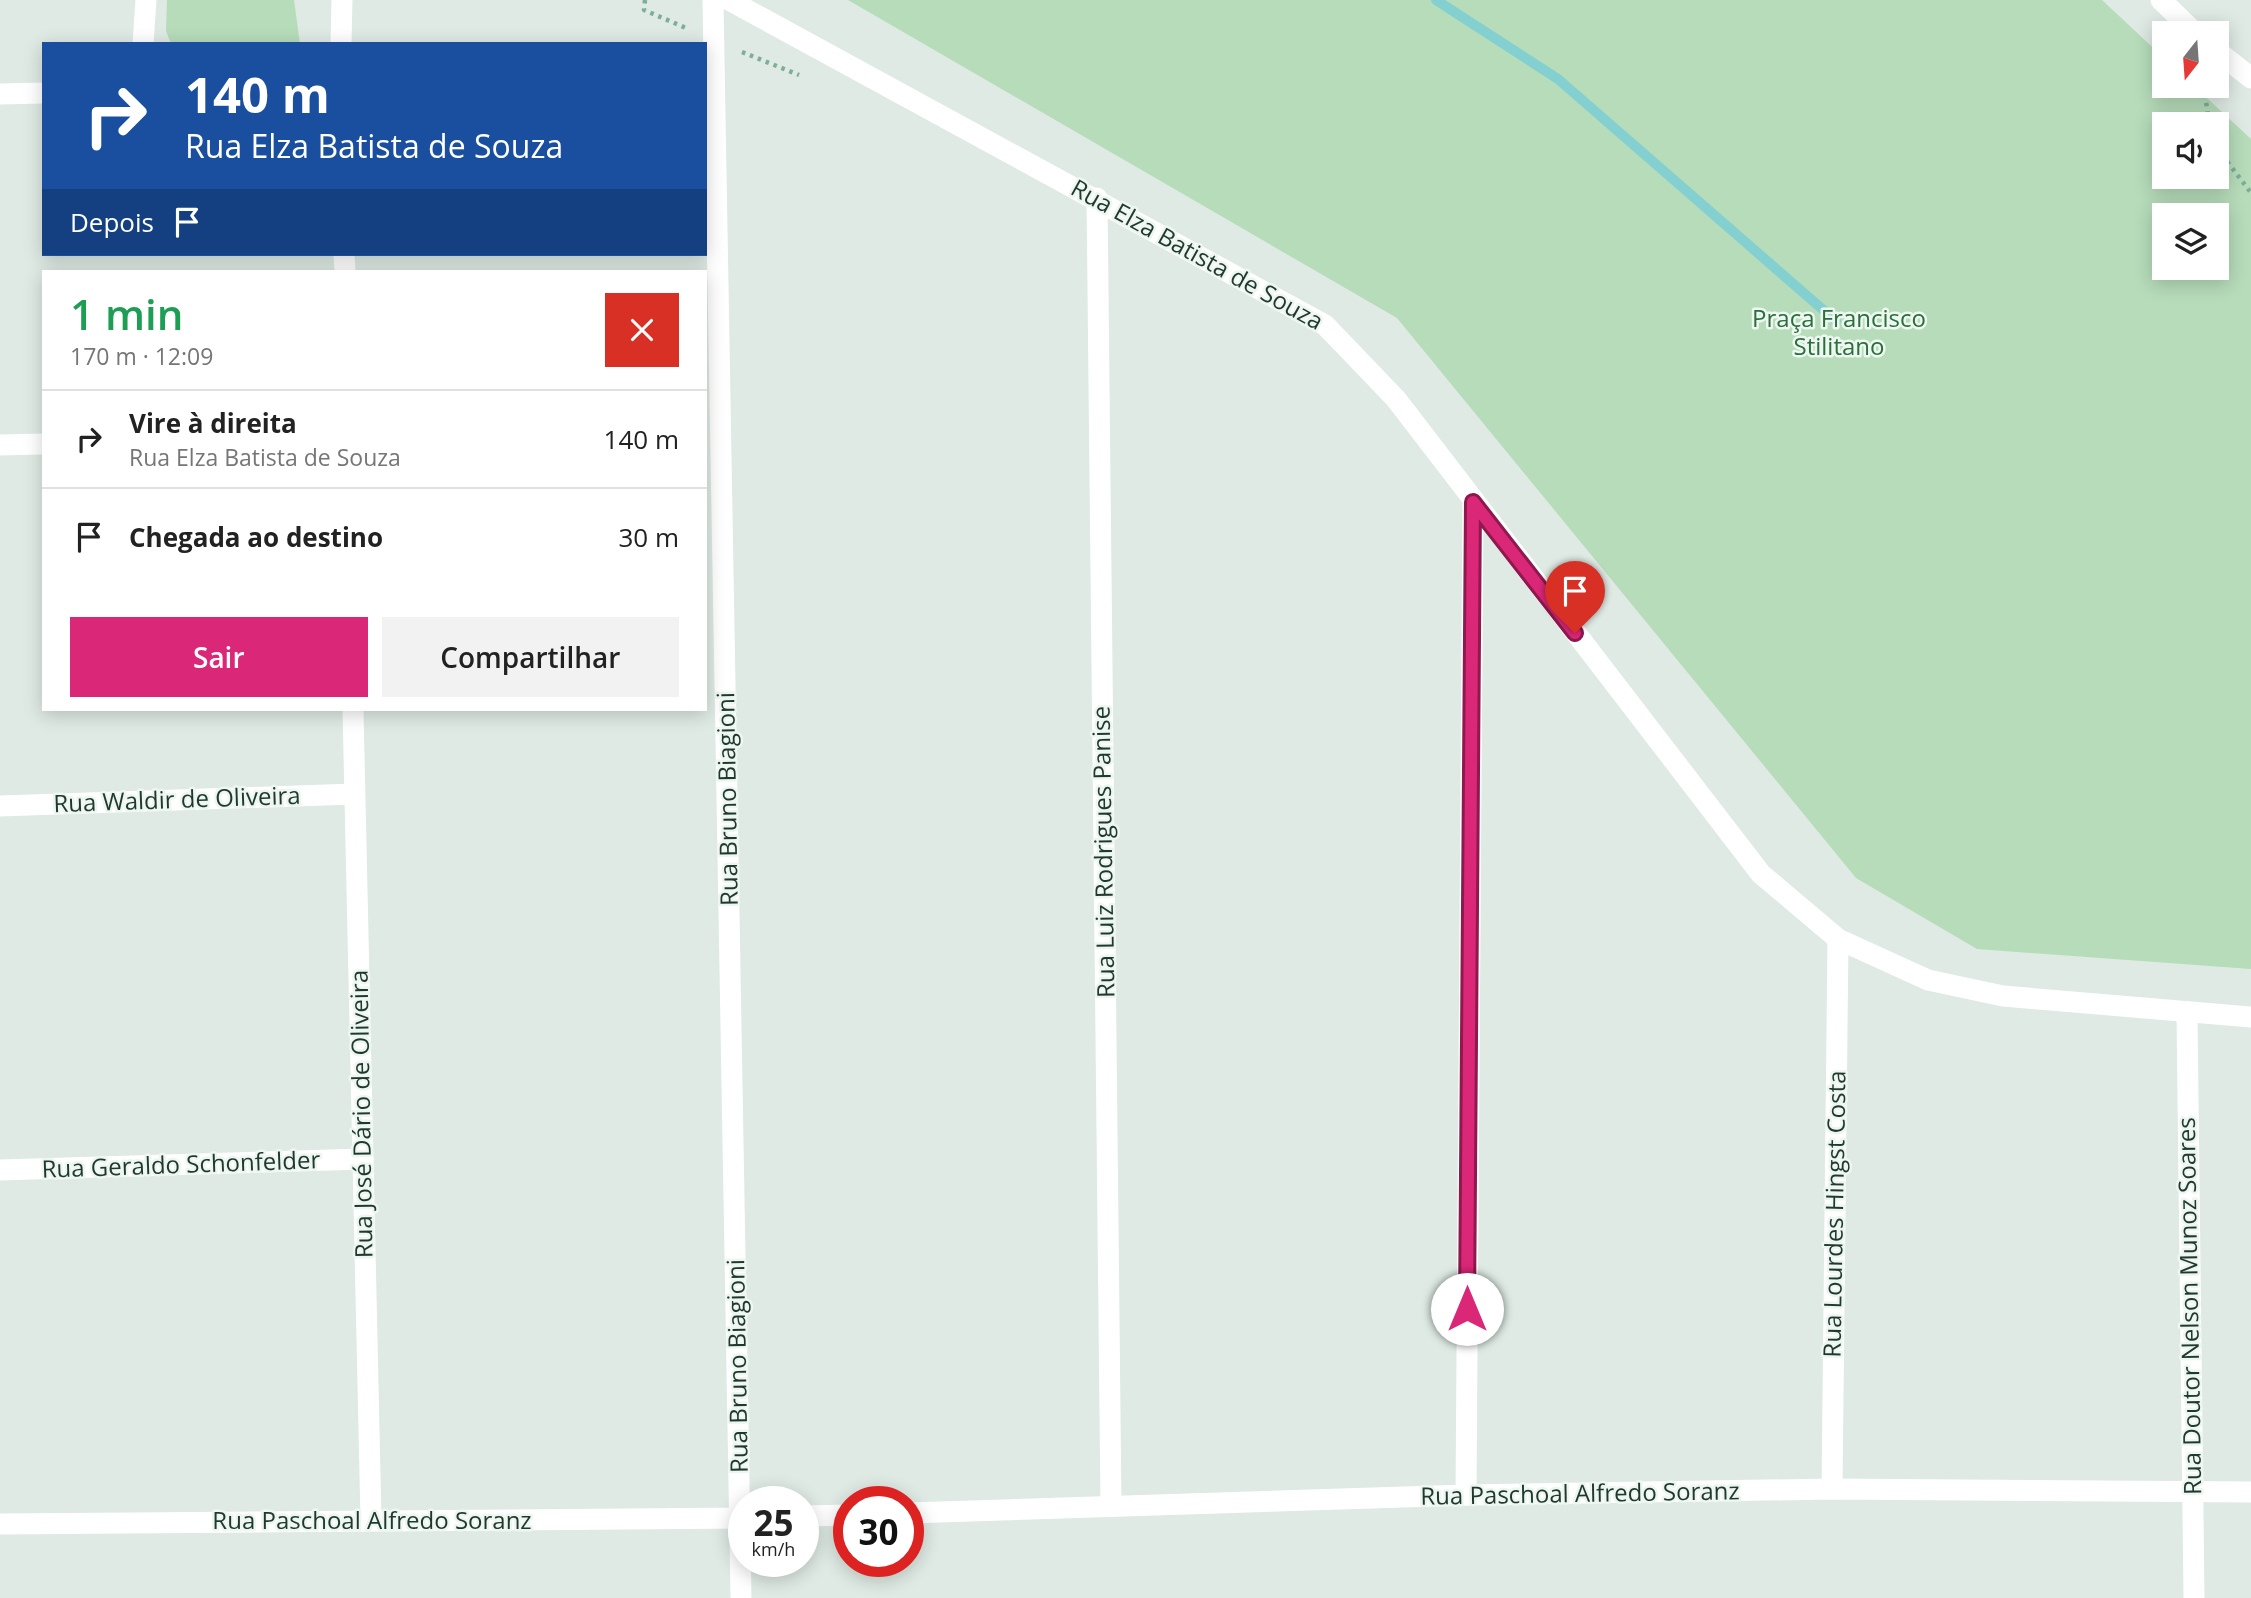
<!DOCTYPE html>
<html lang="pt">
<meta charset="utf-8">
<style>
:root{--surface:#fff;--page:#f2f2f2;--text:#222;--muted:#767676;--line:#e0e0e0;--accent:#db2777}
body{margin:0;font-family:"Open Sans",sans-serif;background:var(--page);color:var(--text);height:100vh;display:flex;flex-direction:column;font-size:26px;white-space:nowrap}
*{box-sizing:border-box;margin:0}
p{font-size:23px;color:var(--muted)}
.icon{flex:none;width:38px;height:38px;fill:none;stroke:currentColor;stroke-width:2;stroke-linecap:round;stroke-linejoin:round}
.map{position:relative;flex:1;overflow:hidden}
.sheet{position:absolute;left:42px;top:270px;width:665px;height:441px;display:flex;flex-direction:column;background:var(--surface);border-radius:0px;box-shadow:0 4px 18px #0003}
.sheet>*{flex:none}
.hud{position:absolute;left:42px;top:42px;width:665px;height:214px;border-radius:0px;box-shadow:0 4px 18px #0003;background:#1a4fa0;color:#fff;overflow:hidden}
.needle{width:46px;rotate:197deg}
.buttons{position:absolute;left:2152px;top:21px;display:grid;gap:14px}
.buttons a{display:grid;place-items:center;width:77px;height:77px;border-radius:0px;background:var(--surface);box-shadow:0 4px 18px #0003;font-size:35px}
.speed{position:absolute;left:728px;top:1486px;display:flex;gap:14px;font-size:35px;font-weight:700;text-align:center}
.speed>*{display:grid;place-content:center;width:91px;height:91px;border-radius:50%;background:var(--surface);box-shadow:0 4px 18px #0003;line-height:1}
.speed small{font-size:18px;font-weight:400}
.speed .limit{border:10px solid #d22;background:#fff;color:#111}
.pin{position:absolute;display:grid;place-items:center;width:60px;height:60px;color:#fff;margin:-72px -30px;border-radius:50% 50% 50% 0;rotate:-45deg;box-shadow:0 0 7px #0007}
.pin .icon{rotate:45deg}
.me{position:absolute;width:77px;margin:-38px;rotate:0deg;stroke-linejoin:round;filter:drop-shadow(0 0 5px #0008)}
.turn{display:flex;align-items:center;gap:24px;height:147px;padding:0 28px;font-size:32px}
.turn .icon{width:91px;height:91px;stroke-width:2.5}
.turn b{display:block;font-size:49px;line-height:60px}
.then{display:flex;align-items:center;height:66px;padding:0 28px;background:#0003;gap:14px;font-size:26px}
.round{display:grid;place-items:center;flex:none;width:74px;height:74px;border-radius:0px;background:var(--page)}
.head{display:flex;align-items:center;justify-content:space-between;height:119px;padding:0 28px}
h1{font-size:42px;font-weight:600;line-height:52px;color:#1e9e55}
.button{display:flex;gap:14px;margin-top:auto;padding:14px 28px}
.button a{flex:1;height:80px;border-radius:0px;background:var(--accent);color:#fff;font-size:28px;font-weight:600;line-height:80px;text-align:center}
.button a+a{background:var(--page);color:var(--text)}
ul{padding:0;list-style:none}
li{display:flex;align-items:center;gap:21px;height:98px;padding:0 28px;border-top:2px solid var(--line)}
li div{flex:1}
li b{display:block;font-size:26px}
li em{font-style:normal}
.map>svg:first-child{display:block}
.green{fill:#b6dcba;fill-rule:evenodd}
.lines{fill:none;stroke-linecap:round;stroke-linejoin:round}
.stream{stroke:#84d0d1;stroke-width:10}
.path{stroke:#7dae98;stroke-width:4.5;stroke-dasharray:3.5 5;stroke-linecap:butt}
.street{stroke:#fff;stroke-width:21}
.route-casing{stroke:#8e194d;stroke-width:18}
.route{stroke:#db2777;stroke-width:12}
.labels{text-anchor:middle;stroke-width:5;stroke-linejoin:round;paint-order:stroke}
.street-label{font-size:24px;fill:#1f392e;stroke:#eef6f1}
.park-label{font-size:24px;fill:#29703a;stroke:#eef6f1}
</style>
<div class="map">
<svg width="2251" height="1598" viewBox="0 0 2251 1598">
<rect width="100%" height="100%" fill="#deeae3"/>
<!-- green -->
<g class="green">
<path d="M167 0H294L300 44H171L166 31Z"/>
<path d="M848 0H2102L2165 59V86H2194L2251 139V969L1977 949 1856 878 1397 318ZM2165 124H2217V177H2165ZM2165 215H2217V268H2165Z"/>
</g>
<g class="lines">
<!-- stream -->
<path class="stream" d="M1436 0 1558 79 1836 321"/>
<!-- path -->
<g class="path">
<path d="M645 0 644 10 686 28"/>
<path d="M742 52 799 75"/>
<path d="M2204 86 2209 124"/>
<path d="M2217 148 2251 193"/>
</g>
<!-- street -->
<g class="street">
<path d="M713 0 741 1598"/>
<path d="M729 0 1325 325 1396 399 1761 874 1838 939 1928 980 2003 996 2251 1017"/>
<path d="M2161 0 2195 33"/>
<path d="M143 44 146 0"/>
<path d="M341 44 342 0"/>
<path d="M2217 51 2251 78"/>
<path d="M0 94 44 93"/>
<path d="M1097 198 1111 1506"/>
<path d="M344 254 345 271"/>
<path d="M0 445 44 444"/>
<path d="M353 709 371 1520"/>
<path d="M0 806 354 794"/>
<path d="M2187 1014 2194 1598"/>
<path d="M0 1170 363 1159"/>
<path d="M1832 1489 1838 939"/>
<path d="M1466 1495 1473 502"/>
<path d="M908 1513 1466 1495 1832 1489 2251 1492"/>
<path d="M803 1516 849 1515"/>
<path d="M0 1524 744 1518"/>
</g>
</g>
<g class="lines">
<defs>
<path id="route" d="M1467 1309 1473 502 1575 633"/>
</defs>
<!-- route casing -->
<use href="#route" class="route-casing"/>
<!-- route -->
<use href="#route" class="route"/>
</g>
<g class="labels">
<!-- street labels -->
<g class="street-label">
<text transform="translate(1197 255) rotate(29)" y="8">Rua Elza Batista de Souza</text>
<text transform="translate(728 799) rotate(-91)" y="8">Rua Bruno Biagioni</text>
<text transform="translate(177 800) rotate(-2)" y="8">Rua Waldir de Oliveira</text>
<text transform="translate(1104 852) rotate(-91)" y="8">Rua Luiz Rodrigues Panise</text>
<text transform="translate(362 1114) rotate(-91)" y="8">Rua José Dário de Oliveira</text>
<text transform="translate(181 1165) rotate(-2)" y="8">Rua Geraldo Schonfelder</text>
<text transform="translate(1835 1214) rotate(-89)" y="8">Rua Lourdes Hingst Costa</text>
<text transform="translate(2190 1306) rotate(-91)" y="8">Rua Doutor Nelson Munoz Soares</text>
<text transform="translate(738 1366) rotate(-91)" y="8">Rua Bruno Biagioni</text>
<text transform="translate(1580 1494) rotate(-1)" y="8">Rua Paschoal Alfredo Soranz</text>
<text x="372" y="1529">Rua Paschoal Alfredo Soranz</text>
</g>
<!-- park labels -->
<g class="park-label">
<text x="1839" y="327">Praça Francisco<tspan x="1839" dy="28">Stilitano</tspan></text>
</g>
</g>
</svg>
<div class="buttons">
<a><svg class="needle" viewBox="-14 -14 28 28"><path d="M0-13l5 13h-10z" fill="#e53935"/><path d="M0 13l5-13h-10z" fill="#767676"/></svg></a>
<a><svg class="icon" aria-label="sound" viewBox="0 0 24 24"><path d="M4 9h4l5-4v14l-5-4H4zM17 9q2 3 0 6"/></svg></a>
<a><svg class="icon" aria-label="layers" viewBox="0 0 24 24"><path d="M12 4l9 5-9 5-9-5zM3 14l9 5 9-5"/></svg></a>
</div>
<div class="speed"><div>25<small>km/h</small></div><div class="limit">30</div></div>
<div class="pin" style="left:1575px;top:633px;background:#d93025"><svg class="icon" aria-label="arrive" viewBox="0 0 24 24"><path d="M6 21V4h12l-3 4 3 4H6"/></svg></div>
<svg class="me" style="left:1467px;top:1309px" viewBox="-20 -20 40 40"><circle r="19" fill="#fff"/><path d="M0-13L10 11 0 6-10 11z" fill="#db2777"/></svg>
<div class="hud">
<div class="turn"><svg class="icon" aria-label="right" viewBox="0 0 24 24"><path d="M7 20v-9h11M14 6l5 5-5 5"/></svg><div><b>140 m</b>Rua Elza Batista de Souza</div></div>
<div class="then">Depois<svg class="icon" aria-label="arrive" viewBox="0 0 24 24"><path d="M6 21V4h12l-3 4 3 4H6"/></svg></div>
</div>
<section class="sheet">
<div class="head"><div><h1>1 min</h1><p>170 m · 12:09</p></div><a class="round" style="background:#d93025;color:#fff"><svg class="icon" aria-label="close" viewBox="0 0 24 24"><path d="M6 6l12 12M18 6L6 18"/></svg></a></div>
<ul>
<li><svg class="icon" aria-label="right" viewBox="0 0 24 24"><path d="M7 20v-9h11M14 6l5 5-5 5"/></svg><div><b>Vire à direita</b><p>Rua Elza Batista de Souza</p></div><em>140 m</em></li>
<li><svg class="icon" aria-label="arrive" viewBox="0 0 24 24"><path d="M6 21V4h12l-3 4 3 4H6"/></svg><div><b>Chegada ao destino</b></div><em>30 m</em></li>
</ul>
<div class="button"><a>Sair</a><a>Compartilhar</a></div>
</section>
</div>
